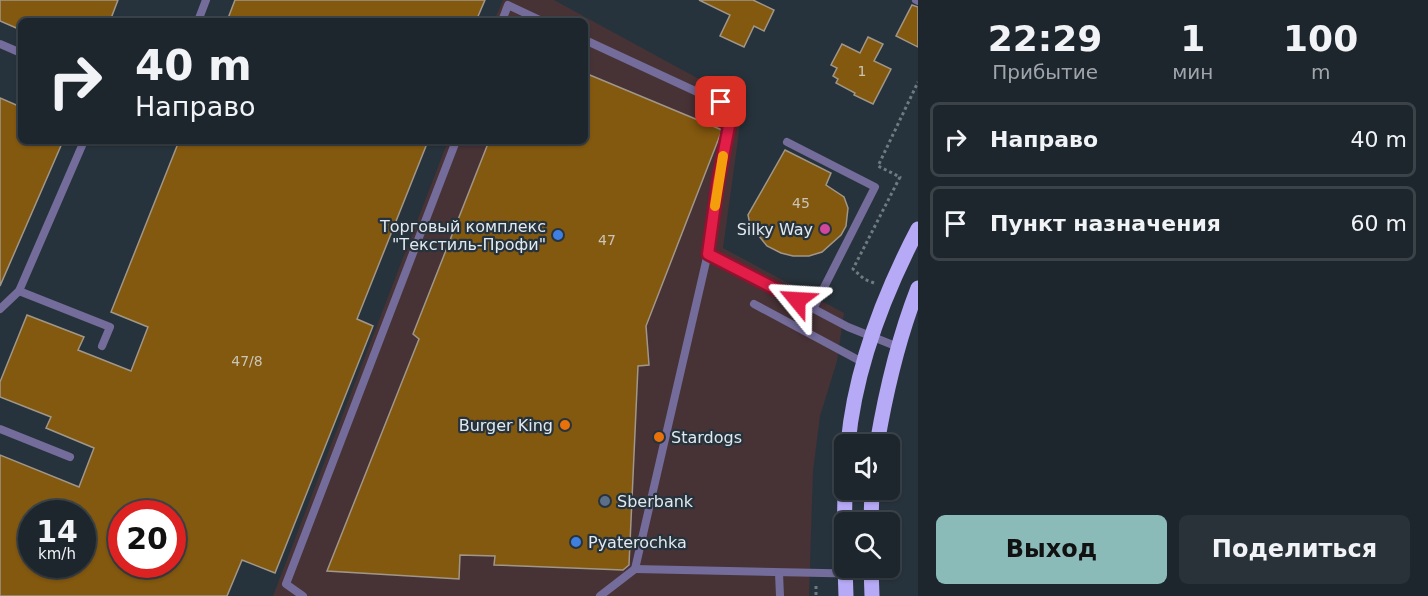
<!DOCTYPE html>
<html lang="ru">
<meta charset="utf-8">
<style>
:root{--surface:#1d262d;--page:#2a3239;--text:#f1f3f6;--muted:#a0a5aa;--line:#3b4349;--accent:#8bbbb9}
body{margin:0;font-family:"DejaVu Sans",sans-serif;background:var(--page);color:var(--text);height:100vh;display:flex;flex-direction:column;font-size:22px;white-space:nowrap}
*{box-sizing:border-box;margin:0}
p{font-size:20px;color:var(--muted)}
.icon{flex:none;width:33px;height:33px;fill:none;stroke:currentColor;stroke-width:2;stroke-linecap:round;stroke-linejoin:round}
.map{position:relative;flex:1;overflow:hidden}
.details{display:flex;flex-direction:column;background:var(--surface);width:510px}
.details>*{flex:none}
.banner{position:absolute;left:18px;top:18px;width:570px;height:126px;border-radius:9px;box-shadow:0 2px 4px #0004,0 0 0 2px var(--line);background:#1d262d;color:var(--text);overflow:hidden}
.fabs{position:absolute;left:834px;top:434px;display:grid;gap:12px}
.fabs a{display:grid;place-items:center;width:66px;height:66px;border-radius:9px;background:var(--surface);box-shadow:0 2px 4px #0004,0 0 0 2px var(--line);font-size:30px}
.speed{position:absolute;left:18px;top:500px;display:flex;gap:12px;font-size:30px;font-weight:700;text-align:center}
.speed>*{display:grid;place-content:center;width:78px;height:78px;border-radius:50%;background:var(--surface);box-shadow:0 2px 4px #0004,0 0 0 2px var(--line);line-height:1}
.speed small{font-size:15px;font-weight:400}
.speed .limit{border:9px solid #d22;background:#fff;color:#111}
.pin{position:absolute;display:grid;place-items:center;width:51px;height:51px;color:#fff;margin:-26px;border-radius:12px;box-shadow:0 3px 9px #0006}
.me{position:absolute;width:66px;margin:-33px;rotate:297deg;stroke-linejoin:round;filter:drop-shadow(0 0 4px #0008)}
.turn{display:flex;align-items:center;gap:21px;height:126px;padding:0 18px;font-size:27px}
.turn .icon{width:78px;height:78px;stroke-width:2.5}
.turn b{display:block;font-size:42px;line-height:51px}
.eta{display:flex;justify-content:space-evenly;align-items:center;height:102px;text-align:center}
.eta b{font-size:36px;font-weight:700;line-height:42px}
.action{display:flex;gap:12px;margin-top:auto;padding:12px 18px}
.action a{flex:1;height:69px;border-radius:9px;background:var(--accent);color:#111;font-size:24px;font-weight:700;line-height:69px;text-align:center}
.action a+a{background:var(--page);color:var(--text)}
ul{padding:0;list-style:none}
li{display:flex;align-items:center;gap:18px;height:75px;margin:0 12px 9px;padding:0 6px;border:3px solid var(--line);border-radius:9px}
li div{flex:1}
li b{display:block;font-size:22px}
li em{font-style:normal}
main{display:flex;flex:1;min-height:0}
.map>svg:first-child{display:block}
.commercial{fill:#473236}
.building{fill:#83580f;stroke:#a19789;stroke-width:1.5;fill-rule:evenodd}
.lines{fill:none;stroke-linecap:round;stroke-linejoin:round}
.path{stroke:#6f7a81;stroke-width:3;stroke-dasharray:3 3;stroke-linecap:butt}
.service{stroke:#746c9a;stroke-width:8}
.primary{stroke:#b6a9f5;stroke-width:15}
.route-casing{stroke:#92132f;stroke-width:15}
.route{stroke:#e11d48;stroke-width:10}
.slow{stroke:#f59e0b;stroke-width:10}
.hotel-dot{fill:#d1479c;stroke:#27333c;stroke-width:2}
.shop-dot{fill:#3f7fe0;stroke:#27333c;stroke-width:2}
.food-dot{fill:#e8710a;stroke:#27333c;stroke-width:2}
.service-dot{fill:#5c6f8a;stroke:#27333c;stroke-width:2}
.labels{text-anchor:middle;stroke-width:4.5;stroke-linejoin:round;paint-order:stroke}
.number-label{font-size:14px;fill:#cac5b7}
.poi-label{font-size:16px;fill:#e1e9ef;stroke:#27333c;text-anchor:end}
</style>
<main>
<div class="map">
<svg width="918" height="596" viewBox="0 0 918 596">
<rect width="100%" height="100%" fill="#27333c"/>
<!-- commercial -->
<path class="commercial" d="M503 0H554L743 103 723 248 844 313 837 361 820 416 813 471 809 596H273L448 141H585V21H494Z"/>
<!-- building -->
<g class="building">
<path d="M0 0H118L110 21H21V30L0 21Z"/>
<path d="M235 0H485L476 21H227Z"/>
<path d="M699 0H753L774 10 764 31 754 26 744 47 720 36 730 15Z"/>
<path d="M912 5 918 7V47L896 36Z"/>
<path d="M868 37 883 44 874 61 891 69 873 104 854 95 855 93 836 83 838 79 833 76 837 68 831 65 842 44 860 53Z"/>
<path d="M585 73 722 130 646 326 649 365 638 366 629 565 623 570 494 565 495 556 460 555 459 579 327 571 419 339 413 334 489 141H585Z"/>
<path d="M0 98 21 107V141H63L0 286Z"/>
<path d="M179 141H428L357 319 373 326 275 573 242 560 227 596H0V455L79 487 94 448 46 428 51 417 0 397V382L27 315 84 337 78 350 131 371 148 327 111 312ZM32 513H82V564H32ZM122 513H172V564H122Z"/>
<path d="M785 150 831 173 826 185 844 197 848 208 846 226 841 235 822 252 809 256H793L781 253 767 246 750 225 748 215Z"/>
</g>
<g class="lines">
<!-- path -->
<g class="path">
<path d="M874 283 864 279 853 269 900 177 878 166 918 82"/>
<path d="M816 586V596"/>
</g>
<!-- service -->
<g class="service">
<path d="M916 0 918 1"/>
<path d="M198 21 206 0"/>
<path d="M502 21 508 5 542 21"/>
<path d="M585 40 721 103 730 121 718 182 708 253 635 569 600 596"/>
<path d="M0 44 21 53"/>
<path d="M787 142 875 187 813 309"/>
<path d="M708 253 848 327 898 347"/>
<path d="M19 291 110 327 102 346"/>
<path d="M754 304 864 363"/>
<path d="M0 309 19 291 84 141"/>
<path d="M0 429 70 457"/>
<path d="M635 569 871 574"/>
<path d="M779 573 780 596"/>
<path d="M303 596 286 584 456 141"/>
</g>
<!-- primary -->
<g class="primary">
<path d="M848 444C855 368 883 296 918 229"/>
<path d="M877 444C886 391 898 339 918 288"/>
<path d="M871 522 872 489"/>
<path d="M844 556 845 489"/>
<path d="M845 567 846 596"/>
<path d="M871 567 872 596"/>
</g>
</g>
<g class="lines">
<defs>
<path id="route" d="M721 102 730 121 718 182 708 254 797 300"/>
</defs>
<!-- route casing -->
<use href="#route" class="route-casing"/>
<!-- route -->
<use href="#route" class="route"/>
<!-- slow -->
<path class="slow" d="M715 206 723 156"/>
</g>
<!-- markers -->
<circle class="hotel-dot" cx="825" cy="229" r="6"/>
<g class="shop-dot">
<circle cx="558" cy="235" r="6"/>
<circle cx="576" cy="542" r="6"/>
</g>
<g class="food-dot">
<circle cx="565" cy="425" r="6"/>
<circle cx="659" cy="437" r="6"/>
</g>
<circle class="service-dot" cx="605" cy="501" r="6"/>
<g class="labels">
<!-- number labels -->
<g class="number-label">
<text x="862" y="76">1</text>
<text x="801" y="208">45</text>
<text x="607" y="245">47</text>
<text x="247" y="366">47/8</text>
</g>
<!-- poi labels -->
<g class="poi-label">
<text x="546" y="232">Торговый комплекс<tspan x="546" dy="18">"Текстиль-Профи"</tspan></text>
<text x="813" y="235">Silky Way</text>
<text x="553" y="431">Burger King</text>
<text x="671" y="443" text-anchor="start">Stardogs</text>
<text x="617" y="507" text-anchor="start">Sberbank</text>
<text x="588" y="548" text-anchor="start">Pyaterochka</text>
</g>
</g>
</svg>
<div class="fabs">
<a><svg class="icon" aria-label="sound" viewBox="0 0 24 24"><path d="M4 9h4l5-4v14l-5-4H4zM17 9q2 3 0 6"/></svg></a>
<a><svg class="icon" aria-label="search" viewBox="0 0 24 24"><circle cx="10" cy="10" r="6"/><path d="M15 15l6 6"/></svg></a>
</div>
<div class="speed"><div>14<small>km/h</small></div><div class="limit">20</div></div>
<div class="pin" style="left:721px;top:102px;background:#d93025"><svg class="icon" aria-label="arrive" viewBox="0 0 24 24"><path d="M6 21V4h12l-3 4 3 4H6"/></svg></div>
<svg class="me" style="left:797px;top:300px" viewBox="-20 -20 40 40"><path d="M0-17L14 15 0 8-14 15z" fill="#e11d48" stroke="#fff" stroke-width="4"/></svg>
<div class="banner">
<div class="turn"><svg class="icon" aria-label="right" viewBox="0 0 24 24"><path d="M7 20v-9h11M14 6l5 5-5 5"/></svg><div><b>40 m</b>Направо</div></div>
</div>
</div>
<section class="details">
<div class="eta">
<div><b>22:29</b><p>Прибытие</p></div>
<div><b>1</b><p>мин</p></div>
<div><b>100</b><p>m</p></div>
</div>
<ul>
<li><svg class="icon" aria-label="right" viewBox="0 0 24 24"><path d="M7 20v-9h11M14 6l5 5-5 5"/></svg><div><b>Направо</b></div><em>40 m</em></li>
<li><svg class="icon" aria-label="arrive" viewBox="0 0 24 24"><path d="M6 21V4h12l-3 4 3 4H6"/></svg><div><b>Пункт назначения</b></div><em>60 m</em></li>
</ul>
<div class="action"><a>Выход</a><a>Поделиться</a></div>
</section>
</main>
